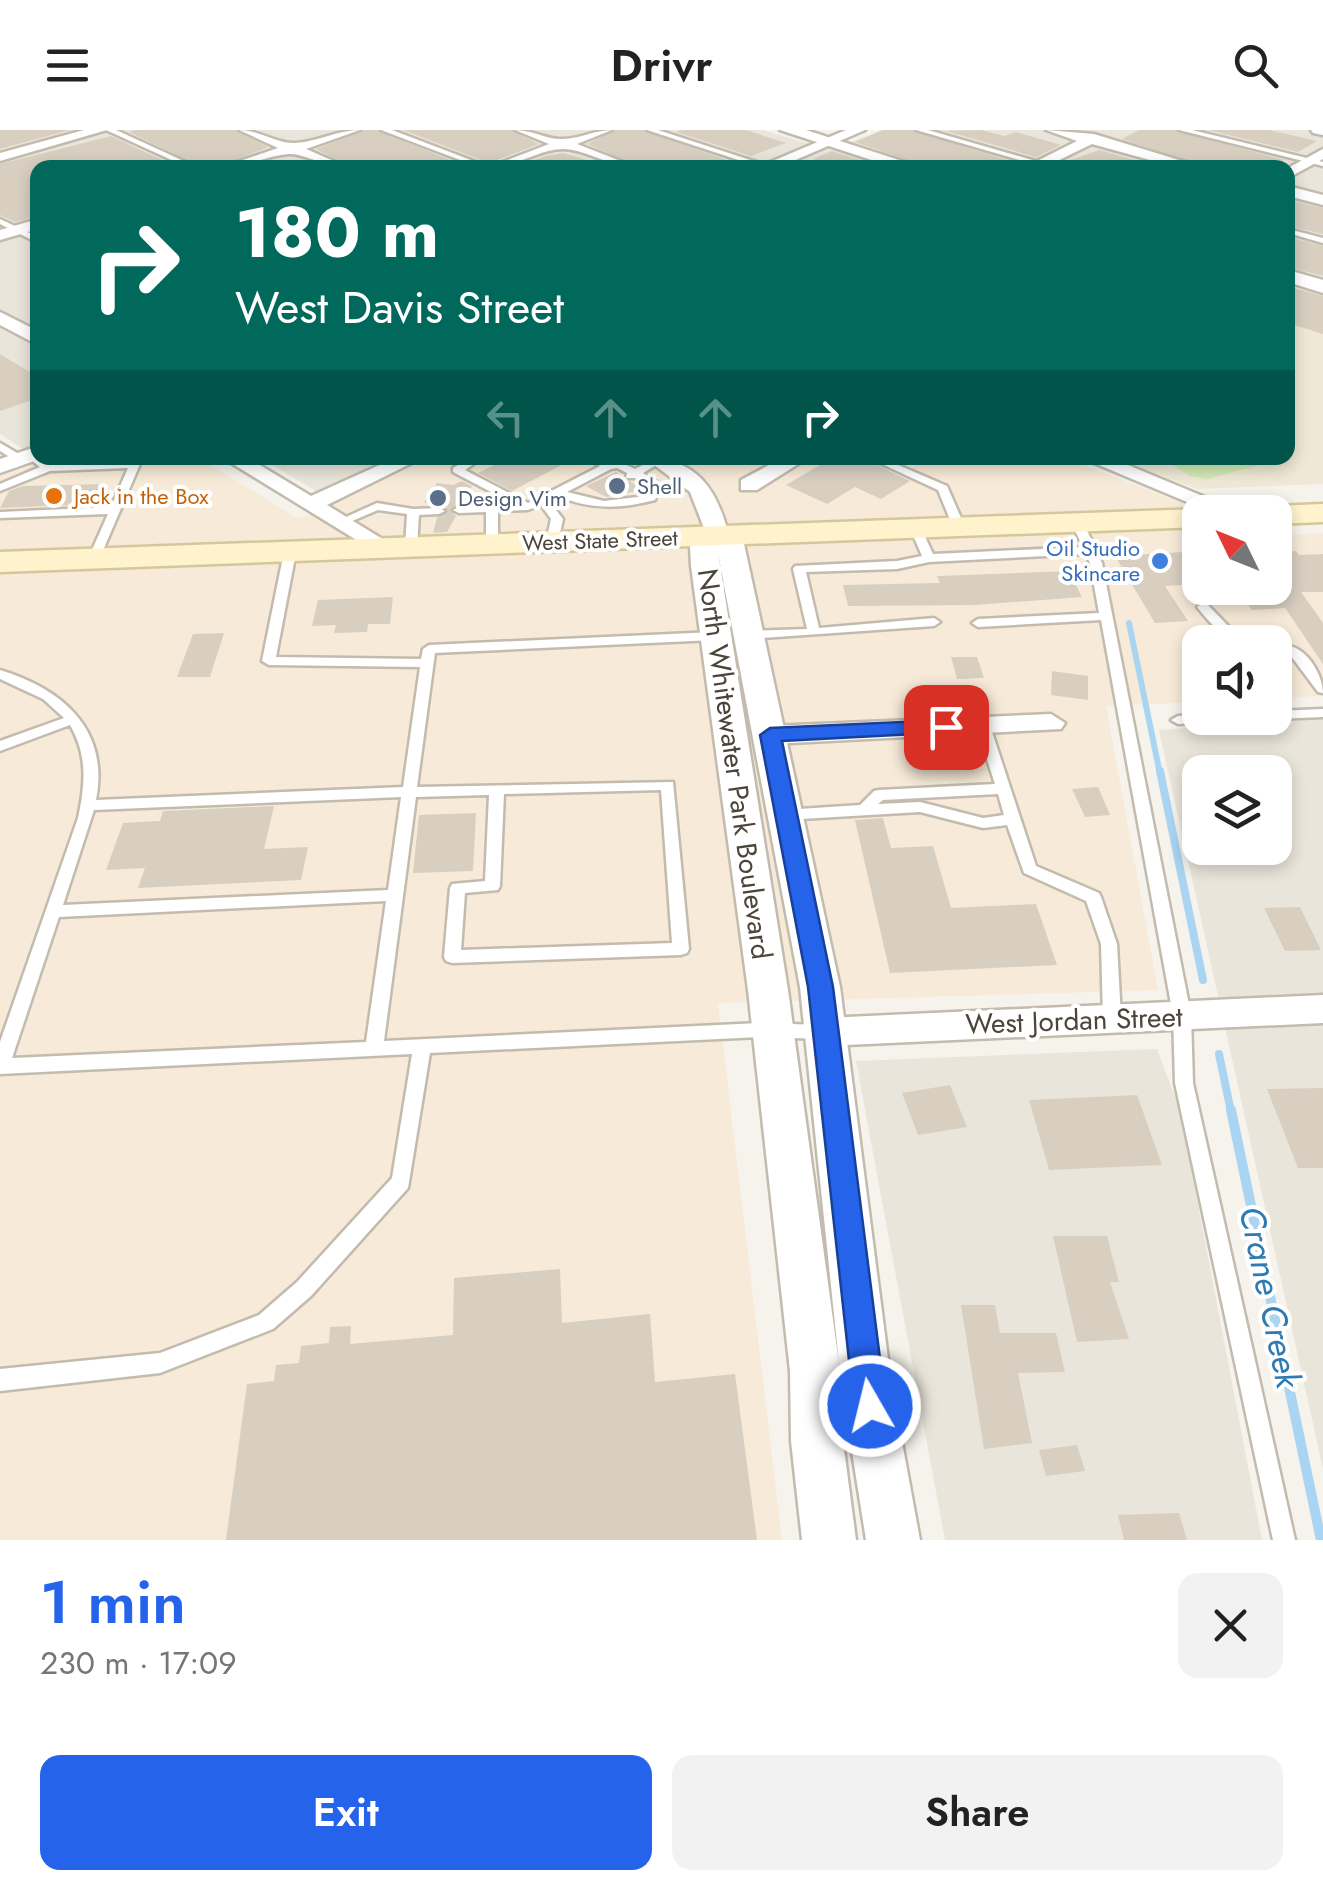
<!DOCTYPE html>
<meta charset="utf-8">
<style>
:root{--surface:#fff;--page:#f2f2f2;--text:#222;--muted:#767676;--accent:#2563eb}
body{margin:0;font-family:Jost,sans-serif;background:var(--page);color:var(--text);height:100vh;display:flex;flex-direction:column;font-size:38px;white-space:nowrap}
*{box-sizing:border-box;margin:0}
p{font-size:32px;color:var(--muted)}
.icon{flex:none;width:55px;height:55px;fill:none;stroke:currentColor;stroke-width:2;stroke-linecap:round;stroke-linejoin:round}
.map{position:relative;height:1410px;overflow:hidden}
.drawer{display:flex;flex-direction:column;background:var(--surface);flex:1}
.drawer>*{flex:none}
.guide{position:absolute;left:30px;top:30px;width:1265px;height:305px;border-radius:20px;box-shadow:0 5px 15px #0003;background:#00695c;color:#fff;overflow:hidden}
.needle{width:65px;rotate:313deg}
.controls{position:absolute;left:1182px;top:365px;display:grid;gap:20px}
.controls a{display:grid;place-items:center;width:110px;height:110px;border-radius:20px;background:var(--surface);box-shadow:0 5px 15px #0003;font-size:50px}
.pin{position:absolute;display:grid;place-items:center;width:85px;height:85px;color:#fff;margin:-42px;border-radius:20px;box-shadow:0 5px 15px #0006}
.me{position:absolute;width:110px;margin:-55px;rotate:352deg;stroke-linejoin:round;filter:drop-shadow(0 0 8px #0008)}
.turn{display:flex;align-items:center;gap:35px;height:210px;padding:0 40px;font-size:45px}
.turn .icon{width:130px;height:130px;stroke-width:2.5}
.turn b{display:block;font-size:70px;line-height:85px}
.lanes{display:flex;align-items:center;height:95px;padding:0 40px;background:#0003;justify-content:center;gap:50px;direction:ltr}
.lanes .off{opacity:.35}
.round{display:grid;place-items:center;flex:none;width:105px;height:105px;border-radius:20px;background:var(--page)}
.headline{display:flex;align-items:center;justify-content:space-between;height:170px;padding:0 40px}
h1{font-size:60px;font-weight:600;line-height:75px;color:var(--accent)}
.cta{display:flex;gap:20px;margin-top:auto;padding:20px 40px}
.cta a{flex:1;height:115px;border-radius:20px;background:var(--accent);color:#fff;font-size:40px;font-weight:600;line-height:115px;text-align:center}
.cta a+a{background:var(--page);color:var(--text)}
header{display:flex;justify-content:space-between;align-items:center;height:130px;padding:0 40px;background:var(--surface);font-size:45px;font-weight:600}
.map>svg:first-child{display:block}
.residential{fill:#eae5da;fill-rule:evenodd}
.commercial{fill:#f7ead8}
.education{fill:#efe8d6}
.green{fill:#d2eab5}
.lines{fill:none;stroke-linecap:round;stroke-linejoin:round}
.stream-far2{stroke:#a9d4f2;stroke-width:6}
.stream-far1{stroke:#a9d4f2;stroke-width:8}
.stream{stroke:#a9d4f2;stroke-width:10}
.building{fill:#d8cfc1}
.service-casing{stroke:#c2bbae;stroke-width:5}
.minor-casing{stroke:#c2bbae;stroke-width:5}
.tertiary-casing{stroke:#c2bbae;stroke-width:5}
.secondary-casing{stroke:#d6c79b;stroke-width:5}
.service{fill:#fff;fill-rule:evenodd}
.minor{fill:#fff;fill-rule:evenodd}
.tertiary{fill:#fff;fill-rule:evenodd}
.secondary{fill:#fff3cd;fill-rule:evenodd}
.route{fill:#2563eb;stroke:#184099;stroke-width:2.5}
.service-dot{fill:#5c6f8a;stroke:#fff;stroke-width:4}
.food-dot{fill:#e8710a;stroke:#fff;stroke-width:4}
.shop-dot{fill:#3f7fe0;stroke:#fff;stroke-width:4}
.labels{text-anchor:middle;stroke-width:8;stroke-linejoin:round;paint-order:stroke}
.far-service-label{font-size:22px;fill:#4e5e75;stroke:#fff;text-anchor:start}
.far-food-label{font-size:22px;fill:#c56008;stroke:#fff;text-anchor:start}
.far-street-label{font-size:22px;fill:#4b4439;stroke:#fff}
.far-shop-label{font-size:22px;fill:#366cbe;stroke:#fff;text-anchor:end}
.street-label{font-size:28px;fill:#4b4439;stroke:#fff}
.near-water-label{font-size:35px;font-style:italic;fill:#2e7ab2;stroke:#fff}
</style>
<header><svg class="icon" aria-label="menu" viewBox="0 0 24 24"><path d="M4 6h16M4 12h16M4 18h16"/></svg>Drivr<svg class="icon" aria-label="search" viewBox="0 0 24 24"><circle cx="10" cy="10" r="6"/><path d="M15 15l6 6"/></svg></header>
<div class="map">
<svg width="1323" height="1410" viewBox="0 0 1323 1410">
<rect width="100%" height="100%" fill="#f6f3ec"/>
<!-- residential -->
<g class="residential">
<path d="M0 0H762L889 37 38 38 37 317 26 321 0 304Z"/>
<path d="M882 0H1323V149L1288 139V38L938 37 851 12Z"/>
<path d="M261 328H390L317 362Z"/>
<path d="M1323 588V1339L1159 600ZM1200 642H1275V718H1200Z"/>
<path d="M1157 919 1180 980 1262 1410H945L856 931Z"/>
</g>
<!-- commercial -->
<path class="commercial" d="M0 327 19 340 52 328H199L299 389 430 328H853L897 347 928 328H1065L1206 382H1200V458H1275V405L1323 403V566L1275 568V512H1200V572L1106 576 1158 860 718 873 782 1410H0Z"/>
<!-- education -->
<path class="education" d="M1288 156 1323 166V354L1197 359 1114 328H1288Z"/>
<!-- green -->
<path class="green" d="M1162 328H1287L1207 349 1190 346Z"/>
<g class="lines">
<!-- stream-far2 -->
<path class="stream-far2" d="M1129 493 1160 644"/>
<!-- stream-far1 -->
<g class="stream-far1">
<path d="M1160 641 1203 850"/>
<path d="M1219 924 1231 982"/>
</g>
<!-- stream -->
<path class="stream" d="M1231 980 1321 1410"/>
</g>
<!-- building -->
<g class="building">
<path d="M0 0H70L0 19Z"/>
<path d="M135 0H235L268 17 216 38H203L129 2Z"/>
<path d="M364 0H377L469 38H353L316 19Z"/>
<path d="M403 0H511L539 14 489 33Z"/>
<path d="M616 0H643L732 32 717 38H642L587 14Z"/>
<path d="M682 0H746L786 13 751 26 676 2Z"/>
<path d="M883 0H912L1022 35 971 38 950 32V37H927L855 12Z"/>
<path d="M981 0 1005 6 1016 2 1061 15 1036 27 946 1Z"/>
<path d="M1139 0H1175L1284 30 1271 38H1208L1122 9Z"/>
<path d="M1208 0H1269L1317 11 1298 22Z"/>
<path d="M111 6 179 38H38V86L15 92 0 85V34Z"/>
<path d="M1099 20 1163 38 1060 34Z"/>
<path d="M832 21 882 37H842L813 29Z"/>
<path d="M563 23 614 38H512L546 26Z"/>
<path d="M1288 70 1323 78V104L1288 96Z"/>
<path d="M1288 107 1323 116V146L1288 137Z"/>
<path d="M1288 156 1323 166V204L1288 193Z"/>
<path d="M0 224 38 247V268L0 281Z"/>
<path d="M508 328H575L512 361 478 343Z"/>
<path d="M832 328H863L910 351 881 369 855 357 827 374 786 355Z"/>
<path d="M616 342 643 360 606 367 586 356Z"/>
<path d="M462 351 472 356 463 373 450 379 456 386 447 402 433 403 437 388 448 380 424 372 437 353 453 355Z"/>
<path d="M107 354 98 374 0 378 9 361 23 356Z"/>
<path d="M1200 421V454L1165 456 1188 491 1155 493 1115 426Z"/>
<path d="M1296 421 1299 425 1323 424V462H1301L1323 493V534L1285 478 1252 480 1235 458H1275V422Z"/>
<path d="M1069 441 1082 467 974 475 848 476 843 455 940 453 937 446Z"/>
<path d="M393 467 390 494H368L367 502 334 503 336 495 312 496 318 470Z"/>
<path d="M224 503 210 547H177L193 504Z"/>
<path d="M951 527H977L984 548 957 549Z"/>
<path d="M1052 541 1088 546V570L1051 565Z"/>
<path d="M1098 657 1110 685 1085 687 1072 659Z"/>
<path d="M274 676 264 719 308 717 301 750 138 758 145 738 106 740 123 693 160 691 163 681Z"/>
<path d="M476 683 473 741 413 743 419 685Z"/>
<path d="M883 688 891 718 933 716 951 778 1036 774 1057 835 890 843 855 690Z"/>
<path d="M1300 777 1321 820 1285 821 1264 778Z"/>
<path d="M950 955 967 997 918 1005 902 963Z"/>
<path d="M1323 958V1038H1298L1267 959Z"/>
<path d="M1137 965 1162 1035 1049 1040 1029 970Z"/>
<path d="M1053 1106H1107L1119 1152H1110L1129 1209 1077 1212Z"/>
<path d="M560 1139 562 1193 650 1184 655 1252 735 1244 757 1410H226L247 1254 274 1251 276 1235 299 1233 301 1216 329 1213 330 1197 351 1196 350 1214 453 1205 454 1148Z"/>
<path d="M961 1175H995L1000 1203H1056L1065 1242 1018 1243 1032 1313 984 1319Z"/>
<path d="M1077 1315 1085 1341 1046 1346 1039 1320Z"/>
<path d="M1179 1383 1187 1410H1124L1118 1385Z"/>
</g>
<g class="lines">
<defs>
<g id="service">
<path d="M106 0H116L199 38H189Z"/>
<path d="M381 0H392L492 38H481Z"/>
<path d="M647 0H658L775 38H763Z"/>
<path d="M916 0H928L1060 38H1047Z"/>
<path d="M1179 0H1192L1323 32V36Z"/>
<path d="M0 89 38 107V113L0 94Z"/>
<path d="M1288 99 1323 108V113L1288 103Z"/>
<path d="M0 313 24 327V331H16L0 321Z"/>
<path d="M30 322 50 335 135 331 140 334 98 432H90L88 429 108 384 0 388V382L111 377 128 338 50 341 0 361V354L40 337 25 325Z"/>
<path d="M462 328H474L478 331 465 340 528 373 600 336 586 328C602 328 620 331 635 339L656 328H668L643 343 660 354 655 370C621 379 591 380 558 366L549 371 563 389 558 412 552 416 546 412 551 389 541 375 528 380 498 381V414L492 418 486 414V382L459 383 453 380 459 377 514 374 453 342V338L465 331ZM617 338 627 343 626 348H635L648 355 646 366 604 371 567 362 611 339Z"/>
<path d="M869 328H882L947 356 965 397 963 399H955L953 397 938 360Z"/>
<path d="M377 373 413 379 439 378 445 381 439 384 419 385 417 417 411 421 405 417 407 384 378 380 345 394 341 395 335 392Z"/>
<path d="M1077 389 1083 392 1102 433 1191 885 1193 953 1295 1410H1273L1175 953 1173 885 1101 490 978 497 972 493 978 489 1099 483 1090 433 1086 424 929 432 897 439 806 442 819 498 934 488 940 492 934 496 747 509 741 505 747 501 807 499 793 439 795 436 897 431 922 426 910 398 912 396H920L933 424 1083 417 1071 392Z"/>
<path d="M290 418 296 422 276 527 421 529 423 519 429 515 714 502 720 506 714 510 435 523 417 657 673 652 689 819 687 823 681 825 452 833 446 831 444 827 450 758 452 754 485 751 489 665 416 667 384 911 760 893 821 895 827 897 830 902 827 907 821 909 760 907 430 923 408 1058 311 1166 273 1199 160 1243 0 1261V1239L160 1223 259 1185 297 1152 392 1048 412 924 0 944V912L78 688C85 655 88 626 70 595L0 621V611L64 588 43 569 0 549V540C62 559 110 599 96 670L403 657 420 537 269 535 262 531 284 422ZM661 660 672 813 461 820 465 763 498 760 500 756 504 664ZM401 667 388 760 63 775 94 680ZM386 771 366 912 12 928 59 787Z"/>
<path d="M1203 473 1207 474 1235 503 1265 509 1266 512C1228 514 1221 506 1197 477Z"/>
<path d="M1273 512C1281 514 1292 515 1299 520 1312 528 1323 548 1323 563L1318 562 1291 526 1275 520Z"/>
<path d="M1323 579V587L1275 589 1270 588H1275V581Z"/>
<path d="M1200 585V588H1236L1229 592 1178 594 1171 590 1178 586Z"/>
<path d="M983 592 990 596 1036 736 1099 763 1101 767 1117 814 1121 888 1118 893 1112 895 1106 893 1103 888 1101 814 1086 771 1024 743 1007 695 983 698 920 682 784 690 777 685 784 680 860 675 874 661 879 660 995 654 976 596ZM998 664 1004 685 983 688 920 672 878 674 883 670Z"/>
</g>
<g id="minor">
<path d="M84 0H107L0 31V23Z"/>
<path d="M239 0C259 0 277 14 295 13 317 12 337 0 360 0L306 19 350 38C328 38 303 23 289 24 265 26 244 38 219 38L278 18Z"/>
<path d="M515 0C532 0 548 10 563 9 579 9 595 0 612 0L577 14 639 38C611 38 586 19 563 19 539 19 515 38 487 38L549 14Z"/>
<path d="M846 0H865L777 38H756Z"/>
<path d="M1046 0 1094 4 1205 38H1179L1092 14 1043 38H1023L1077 11Z"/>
<path d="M1311 0H1323V5L1313 3Z"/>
<path d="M1323 19V29L1288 48V38Z"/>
<path d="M1288 56 1323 65V75L1288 66Z"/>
<path d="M38 89V99L0 110V100Z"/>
<path d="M0 182 38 201V215L0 195Z"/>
<path d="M38 316V328H43L0 343V329Z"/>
<path d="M223 328H248L311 366 395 328H422L327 375 389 413V423L381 425Z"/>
<path d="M645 328C697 328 717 359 729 406L725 411H709L690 362Z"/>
<path d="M782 328H808L757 360H741V350Z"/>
<path d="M1082 328H1111L1241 382H1211Z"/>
<path d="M1051 584 1065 593 1061 599 771 614 757 605 771 596Z"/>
<path d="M1323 865V893L825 916 813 912 808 902 813 892 825 888Z"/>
</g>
<g id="tertiary">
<path d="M780 0H806L924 38H896Z"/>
<path d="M1288 140 1323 150V163L1288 152Z"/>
<path d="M717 398 744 414 840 857 891 1252 920 1410H866L841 1252 800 857 718 423 788 860 840 1241 843 1311 856 1410H802L791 1311 790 1241 748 860 691 436 690 417 707 400Z"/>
</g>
<g id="secondary">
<path d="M1323 374V392L1275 394V382H1262L1275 376Z"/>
<path d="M1200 379 1211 382H1200V397L0 442V422Z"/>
</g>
</defs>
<!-- service casing -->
<use href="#service" class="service-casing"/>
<!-- minor casing -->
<use href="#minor" class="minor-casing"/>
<!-- tertiary casing -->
<use href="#tertiary" class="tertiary-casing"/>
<!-- secondary casing -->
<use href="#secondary" class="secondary-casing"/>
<!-- service -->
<use href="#service" class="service"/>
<!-- minor -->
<use href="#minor" class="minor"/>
<!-- tertiary -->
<use href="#tertiary" class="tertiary"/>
<!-- secondary -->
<use href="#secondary" class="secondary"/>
</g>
<!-- route -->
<path class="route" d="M946 590 956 597 953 602 782 611 833 857 886 1276 882 1288 870 1293 858 1288 854 1276 808 857 760 605 770 598Z"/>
<!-- markers -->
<g class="service-dot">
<circle cx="617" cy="356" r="10"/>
<circle cx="438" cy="368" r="10"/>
</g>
<circle class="food-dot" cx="54" cy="366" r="10"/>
<circle class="shop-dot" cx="1160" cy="431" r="10"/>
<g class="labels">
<!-- far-service labels -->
<g class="far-service-label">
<text x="637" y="364">Shell</text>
<text x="458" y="376">Design Vim</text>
</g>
<!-- far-food labels -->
<g class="far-food-label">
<text x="74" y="374">Jack in the Box</text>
</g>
<!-- far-street labels -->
<g class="far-street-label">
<text transform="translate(600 410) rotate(-2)" y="8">West State Street</text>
</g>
<!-- far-shop labels -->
<g class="far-shop-label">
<text x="1140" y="426">Oil Studio<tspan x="1140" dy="25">Skincare</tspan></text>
</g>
<!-- street labels -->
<g class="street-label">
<text transform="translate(735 634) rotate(82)" y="10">North Whitewater Park Boulevard</text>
<text transform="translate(1074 890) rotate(-2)" y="10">West Jordan Street</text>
</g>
<!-- near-water labels -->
<g class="near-water-label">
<text transform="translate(1270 1167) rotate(78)" y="12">Crane Creek</text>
</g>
</g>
</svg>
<div class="controls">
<a><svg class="needle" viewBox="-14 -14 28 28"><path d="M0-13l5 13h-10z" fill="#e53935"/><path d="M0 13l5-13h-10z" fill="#767676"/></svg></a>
<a><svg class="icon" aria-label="sound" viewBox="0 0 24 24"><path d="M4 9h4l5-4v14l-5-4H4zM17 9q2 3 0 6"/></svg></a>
<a><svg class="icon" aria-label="layers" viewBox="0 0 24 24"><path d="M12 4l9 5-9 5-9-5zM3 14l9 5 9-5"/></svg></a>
</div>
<div class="pin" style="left:946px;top:597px;background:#d93025"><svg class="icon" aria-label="arrive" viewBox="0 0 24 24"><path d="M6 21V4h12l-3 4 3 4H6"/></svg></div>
<svg class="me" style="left:870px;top:1276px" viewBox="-20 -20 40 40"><circle r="17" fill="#2563eb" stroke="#fff" stroke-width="3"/><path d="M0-11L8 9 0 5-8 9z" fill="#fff"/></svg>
<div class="guide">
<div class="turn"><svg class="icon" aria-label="right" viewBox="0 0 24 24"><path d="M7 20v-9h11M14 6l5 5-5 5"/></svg><div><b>180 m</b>West Davis Street</div></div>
<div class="lanes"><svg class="icon off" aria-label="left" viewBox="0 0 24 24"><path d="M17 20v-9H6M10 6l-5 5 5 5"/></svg><svg class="icon off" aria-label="ahead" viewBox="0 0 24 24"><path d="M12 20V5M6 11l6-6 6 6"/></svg><svg class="icon off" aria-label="ahead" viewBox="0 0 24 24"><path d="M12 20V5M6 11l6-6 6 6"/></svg><svg class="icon" aria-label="right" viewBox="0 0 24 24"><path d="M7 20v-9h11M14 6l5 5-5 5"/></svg></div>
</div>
</div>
<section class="drawer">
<div class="headline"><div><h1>1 min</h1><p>230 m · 17:09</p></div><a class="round"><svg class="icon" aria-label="close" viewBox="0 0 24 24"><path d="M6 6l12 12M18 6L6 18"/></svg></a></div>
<div class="cta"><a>Exit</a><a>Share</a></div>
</section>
